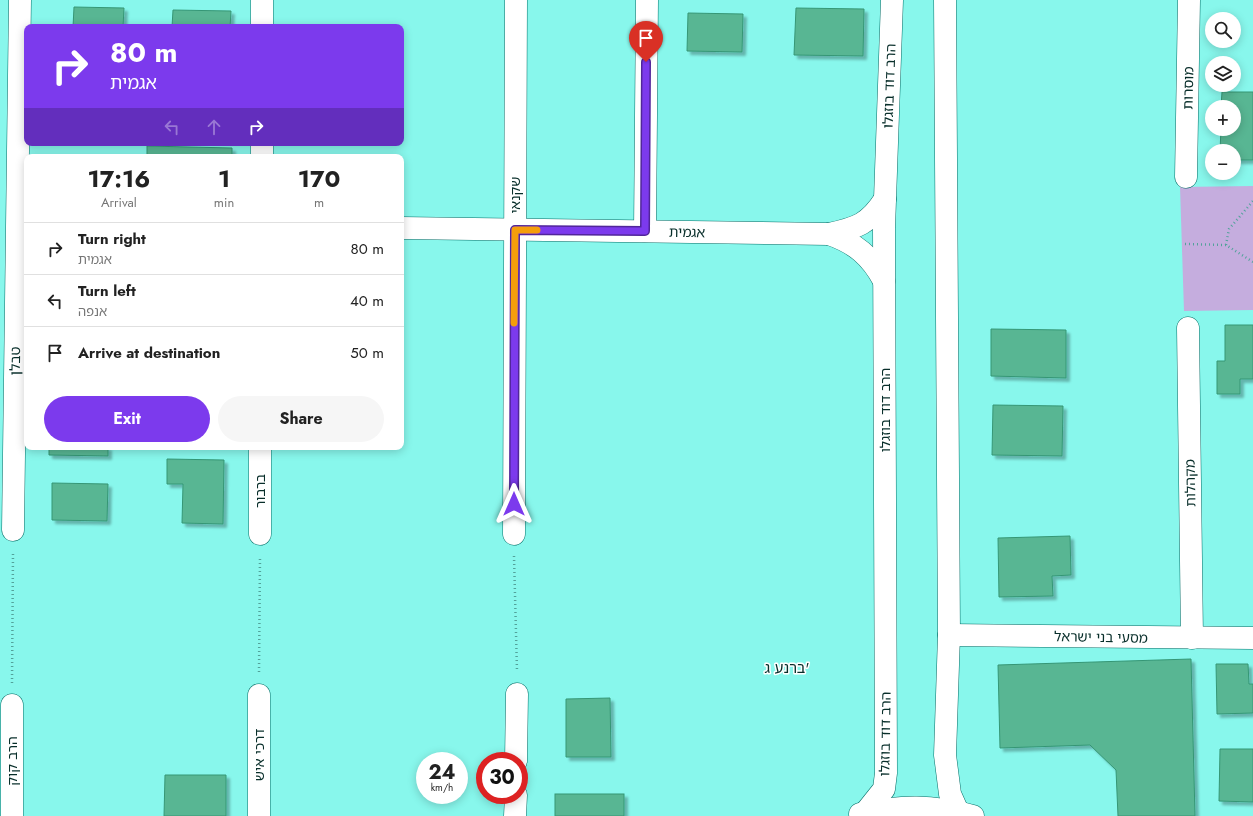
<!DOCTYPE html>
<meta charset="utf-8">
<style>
:root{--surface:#fff;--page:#f6f6f6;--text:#222;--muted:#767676;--line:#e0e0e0;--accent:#7c3aed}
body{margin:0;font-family:Jost,"Noto Sans Hebrew",sans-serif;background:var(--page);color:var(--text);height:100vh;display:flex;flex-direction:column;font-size:15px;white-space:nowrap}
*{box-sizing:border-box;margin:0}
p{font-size:13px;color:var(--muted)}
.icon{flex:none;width:22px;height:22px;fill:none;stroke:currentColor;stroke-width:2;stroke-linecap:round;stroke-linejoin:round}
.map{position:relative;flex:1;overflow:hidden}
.sheet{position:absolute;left:24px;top:154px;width:380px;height:296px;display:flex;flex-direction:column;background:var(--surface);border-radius:8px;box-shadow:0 2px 10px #0003}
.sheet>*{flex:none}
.guide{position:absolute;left:24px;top:24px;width:380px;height:122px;border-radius:8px;box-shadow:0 2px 10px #0003;background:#7c3aed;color:#fff;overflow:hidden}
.buttons{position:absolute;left:1205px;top:12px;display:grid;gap:8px}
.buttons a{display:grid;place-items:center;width:36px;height:36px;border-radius:50%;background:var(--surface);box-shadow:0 2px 10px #0003;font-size:20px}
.speed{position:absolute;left:416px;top:752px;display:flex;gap:8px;font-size:20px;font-weight:700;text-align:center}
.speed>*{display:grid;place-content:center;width:52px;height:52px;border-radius:50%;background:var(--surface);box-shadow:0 2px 10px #0003;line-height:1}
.speed small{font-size:10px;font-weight:400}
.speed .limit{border:6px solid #d22;background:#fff;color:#111}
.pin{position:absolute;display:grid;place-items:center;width:34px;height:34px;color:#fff;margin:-41px -17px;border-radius:50% 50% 50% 0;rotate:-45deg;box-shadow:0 0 4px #0007}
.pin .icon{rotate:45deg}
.me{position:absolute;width:44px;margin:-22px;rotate:0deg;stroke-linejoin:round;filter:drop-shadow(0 0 3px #0008)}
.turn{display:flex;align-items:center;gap:14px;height:84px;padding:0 20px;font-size:18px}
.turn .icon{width:52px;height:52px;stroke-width:2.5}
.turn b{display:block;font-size:28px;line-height:34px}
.lanes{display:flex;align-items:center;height:38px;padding:0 20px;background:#0003;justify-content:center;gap:20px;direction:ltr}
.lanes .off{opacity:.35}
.eta{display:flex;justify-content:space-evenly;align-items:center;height:68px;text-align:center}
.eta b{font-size:24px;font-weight:700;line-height:28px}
.action{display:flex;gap:8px;margin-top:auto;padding:8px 20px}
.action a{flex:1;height:46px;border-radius:24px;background:var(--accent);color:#fff;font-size:16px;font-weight:700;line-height:46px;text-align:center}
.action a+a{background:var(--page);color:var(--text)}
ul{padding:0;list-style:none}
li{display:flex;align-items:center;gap:12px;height:52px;padding:0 20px;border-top:1px solid var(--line)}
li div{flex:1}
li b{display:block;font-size:15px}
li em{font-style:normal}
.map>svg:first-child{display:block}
.green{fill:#c5adde}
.building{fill:#59b693;stroke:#359675;filter:url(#shadow)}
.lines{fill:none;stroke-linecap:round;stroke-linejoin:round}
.street-casing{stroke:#066e67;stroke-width:23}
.secondary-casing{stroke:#066e67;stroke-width:23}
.path{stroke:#52a29a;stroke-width:2.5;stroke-dasharray:1 3;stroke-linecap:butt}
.street{stroke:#fff;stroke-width:22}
.secondary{stroke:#fff;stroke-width:22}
.route-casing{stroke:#51269a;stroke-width:10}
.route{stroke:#7c3aed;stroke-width:7}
.slow{stroke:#f59e0b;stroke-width:7}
.labels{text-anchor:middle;stroke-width:3;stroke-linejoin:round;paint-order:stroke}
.street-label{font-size:14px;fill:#082e2a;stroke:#fff}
.neighbourhood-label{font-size:15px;fill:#082e2a;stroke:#fff}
</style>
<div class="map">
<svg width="1253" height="816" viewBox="0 0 1253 816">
<defs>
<filter id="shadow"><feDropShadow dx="3.5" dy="3.5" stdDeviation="1" flood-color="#0004"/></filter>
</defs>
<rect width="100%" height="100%" fill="#88f7ec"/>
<!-- green -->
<path class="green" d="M1253 186V310L1184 311 1180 187Z"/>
<!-- building -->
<g class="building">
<path d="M74 7 124 8 123 27H73Z"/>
<path d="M796 8 864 9 863 56 794 55Z"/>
<path d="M173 10 231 11 230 27H172Z"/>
<path d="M688 13 743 14 742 52 687 51Z"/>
<path d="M1222 92H1253V160H1234V151H1220L1221 129H1234V107H1221Z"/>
<path d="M147 146 232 148V157H147Z"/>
<path d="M1225 325H1253V379H1240V394H1217V361H1225Z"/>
<path d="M991 329 1066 330V378L991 376Z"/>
<path d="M993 405 1063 406 1062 456 992 455Z"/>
<path d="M49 447H108V456L49 455Z"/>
<path d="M167 459 224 460 223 524 182 523 183 484H167Z"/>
<path d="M52 483 108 484 107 521 52 520Z"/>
<path d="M1070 536 1071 575 1052 576 1053 596 999 597 998 538Z"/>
<path d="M1191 659 1195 816H1118L1116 770 1090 745 1000 748 998 665Z"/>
<path d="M1216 664H1248L1249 684H1253V713L1217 714Z"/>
<path d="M610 698 611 757H566V699Z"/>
<path d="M1220 749H1253V802L1219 801Z"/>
<path d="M165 775H226V816H164Z"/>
<rect x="555" y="794" width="69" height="22"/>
</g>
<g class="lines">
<defs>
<g id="street">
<path d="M262 27V0"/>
<path d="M262 157V143"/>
<path d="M1186 177 1189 0"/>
<path d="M401 228 829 234C857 228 869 224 885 199"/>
<path d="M645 231 647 0"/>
<path d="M829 234C855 243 871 256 884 281"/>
<path d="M1188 328 1192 638"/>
<path d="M13 530 20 0"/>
<path d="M260 534V447"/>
<path d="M514 534 516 0"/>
<path d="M949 635 1253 638"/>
<path d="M12 705V816"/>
<path d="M516 761 517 694"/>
<path d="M259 816V695"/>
<path d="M515 816 516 795"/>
</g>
<g id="secondary">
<path d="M945 0 949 635 945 755 950 794 958 812"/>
<path d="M860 814C901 805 933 805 973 816"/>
<path d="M864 814 884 789 886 773 884 228 892 0"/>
</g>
</defs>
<!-- street casing -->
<use href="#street" class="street-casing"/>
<!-- secondary casing -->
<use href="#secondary" class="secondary-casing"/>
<!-- path -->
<g class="path">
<path d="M1185 244 1226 245 1253 262"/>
<path d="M1226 245 1229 229 1253 201"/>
<path d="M514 556 517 671"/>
<path d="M259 672 260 557"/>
<path d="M12 683 13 552"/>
</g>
<!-- street -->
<use href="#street" class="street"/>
<!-- secondary -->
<use href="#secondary" class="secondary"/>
</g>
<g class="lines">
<defs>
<path id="route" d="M514 504 515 230 645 231 646 62"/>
</defs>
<!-- route casing -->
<use href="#route" class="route-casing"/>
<!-- route -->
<use href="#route" class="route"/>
<!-- slow -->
<path class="slow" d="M514 323 515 230H537"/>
</g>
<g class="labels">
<!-- street labels -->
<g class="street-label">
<text transform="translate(889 86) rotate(-88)" y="5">הרב דוד בוזגלו</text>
<text transform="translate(1188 88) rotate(-89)" y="5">מוסרות</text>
<text transform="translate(515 195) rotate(-90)" y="5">שקנאי</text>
<text transform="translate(687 232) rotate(1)" y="5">אגמית</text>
<text transform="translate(15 361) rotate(-89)" y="5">טבלן</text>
<text transform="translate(885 410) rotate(-90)" y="5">הרב דוד בוזגלו</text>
<text transform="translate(1190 483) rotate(-91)" y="5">מקהלות</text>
<text transform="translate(260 491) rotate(-90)" y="5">ברבור</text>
<text transform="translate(1101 637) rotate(1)" y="5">מסעי בני ישראל</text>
<text transform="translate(885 734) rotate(-89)" y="5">הרב דוד בוזגלו</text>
<text transform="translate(259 755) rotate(-90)" y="5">דרכי איש</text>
<text transform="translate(12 761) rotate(-90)" y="5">הרב קוק</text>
</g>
<!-- neighbourhood labels -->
<g class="neighbourhood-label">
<text x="787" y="673">ברנע ג'</text>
</g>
</g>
</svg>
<div class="buttons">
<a><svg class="icon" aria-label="search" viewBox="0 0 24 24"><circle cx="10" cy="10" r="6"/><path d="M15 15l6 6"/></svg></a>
<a><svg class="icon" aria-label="layers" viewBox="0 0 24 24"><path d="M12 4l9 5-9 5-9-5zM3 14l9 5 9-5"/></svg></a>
<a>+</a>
<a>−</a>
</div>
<div class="speed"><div>24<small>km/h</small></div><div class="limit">30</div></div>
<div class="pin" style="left:646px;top:62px;background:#d93025"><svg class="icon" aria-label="arrive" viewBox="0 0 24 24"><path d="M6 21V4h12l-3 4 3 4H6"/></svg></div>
<svg class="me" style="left:514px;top:504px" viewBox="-20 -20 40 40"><path d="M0-17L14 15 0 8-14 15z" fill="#7c3aed" stroke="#fff" stroke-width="4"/></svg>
<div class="guide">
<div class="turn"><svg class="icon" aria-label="right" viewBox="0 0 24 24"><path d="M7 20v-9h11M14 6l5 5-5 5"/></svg><div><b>80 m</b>אגמית</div></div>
<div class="lanes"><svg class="icon off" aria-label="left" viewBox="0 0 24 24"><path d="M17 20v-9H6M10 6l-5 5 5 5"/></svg><svg class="icon off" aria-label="ahead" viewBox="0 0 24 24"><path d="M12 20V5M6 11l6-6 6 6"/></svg><svg class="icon" aria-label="right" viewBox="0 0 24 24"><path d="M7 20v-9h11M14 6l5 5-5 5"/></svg></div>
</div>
<section class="sheet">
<div class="eta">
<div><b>17:16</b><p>Arrival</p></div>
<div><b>1</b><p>min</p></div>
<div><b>170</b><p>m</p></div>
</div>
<ul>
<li><svg class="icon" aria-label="right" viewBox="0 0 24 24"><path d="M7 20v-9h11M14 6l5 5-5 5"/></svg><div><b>Turn right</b><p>אגמית</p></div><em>80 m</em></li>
<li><svg class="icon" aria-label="left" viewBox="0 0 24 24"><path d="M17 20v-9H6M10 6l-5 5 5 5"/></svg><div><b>Turn left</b><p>אנפה</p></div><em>40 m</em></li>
<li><svg class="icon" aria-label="arrive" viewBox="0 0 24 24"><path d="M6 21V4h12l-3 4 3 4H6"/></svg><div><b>Arrive at destination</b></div><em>50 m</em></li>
</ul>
<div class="action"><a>Exit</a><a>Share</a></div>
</section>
</div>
